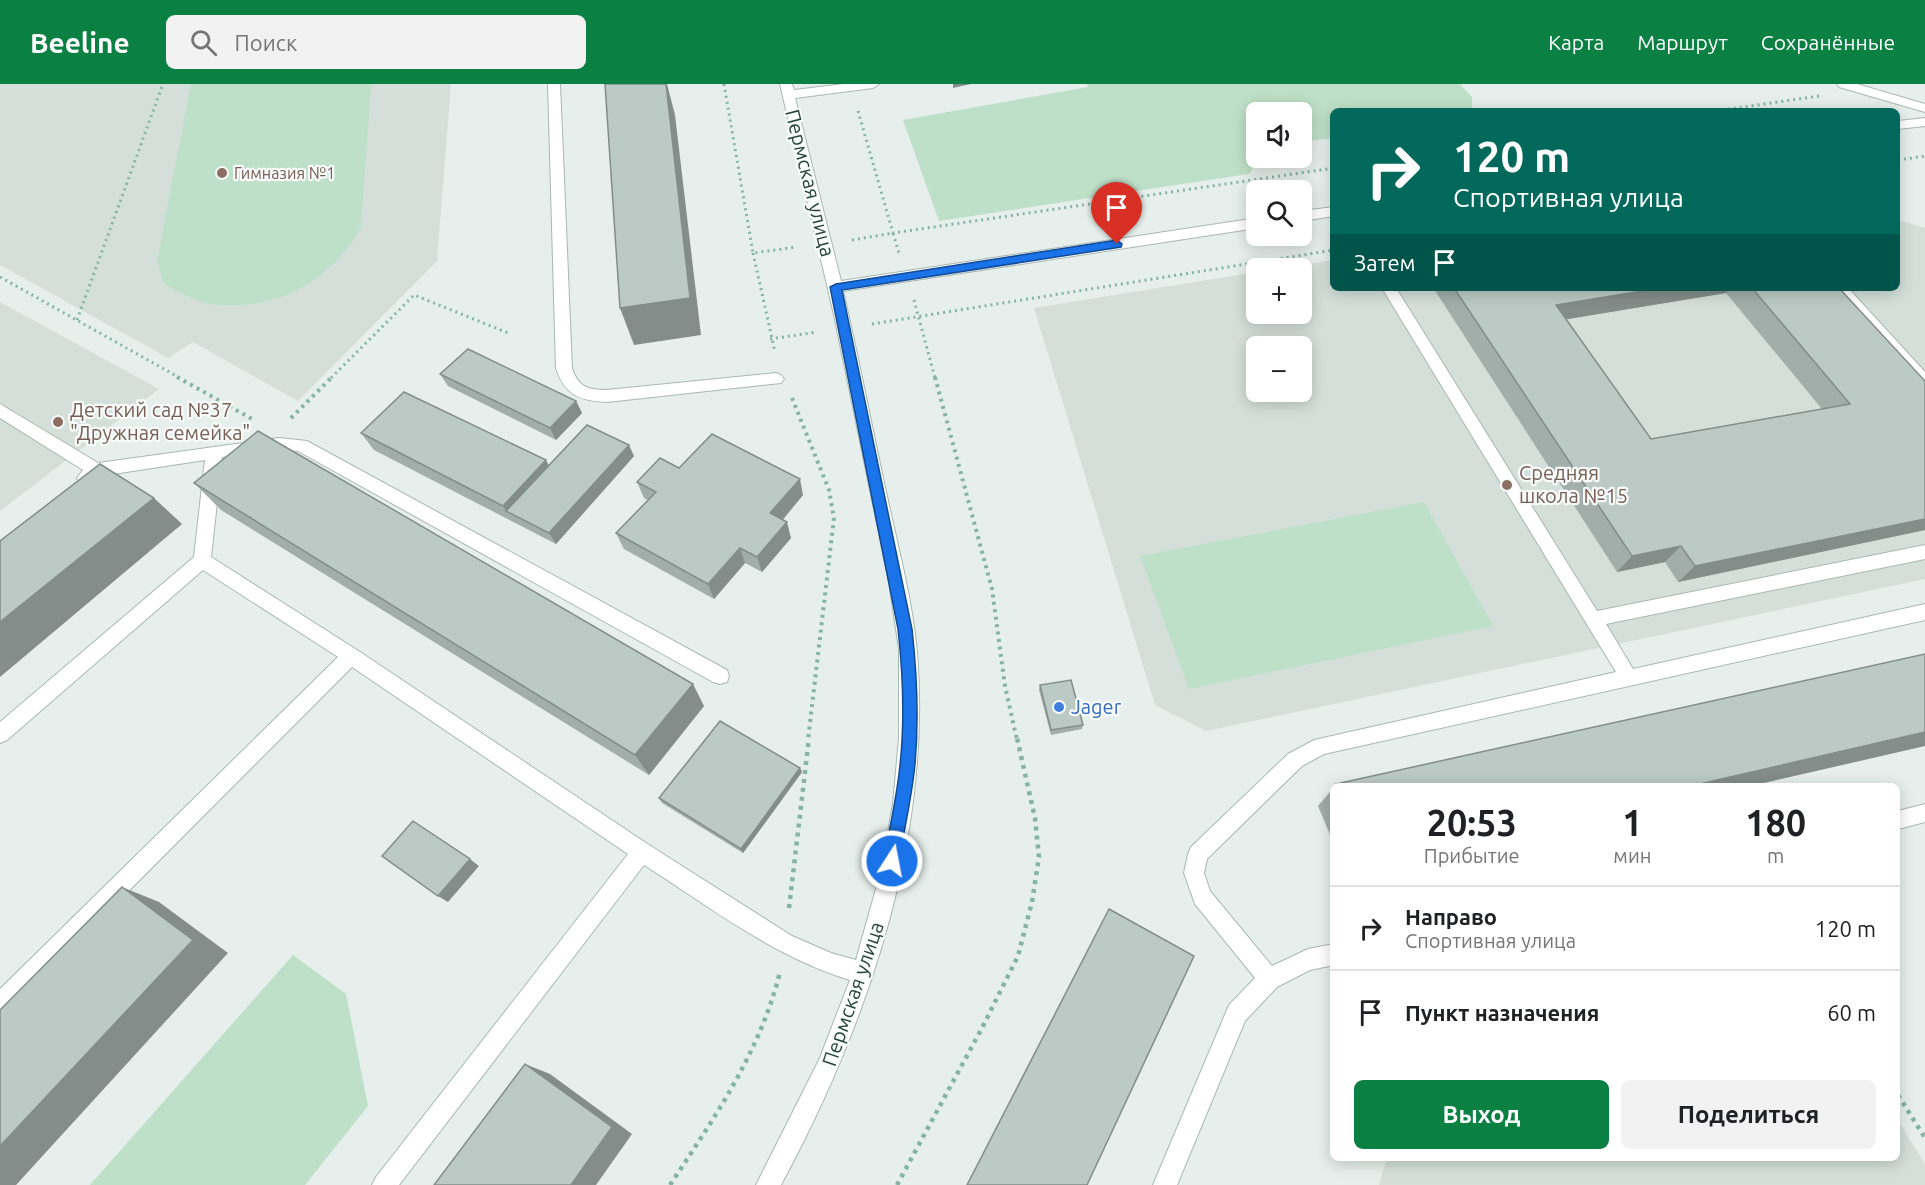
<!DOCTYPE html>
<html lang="ru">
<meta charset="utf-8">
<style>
:root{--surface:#fff;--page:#f2f2f2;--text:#202124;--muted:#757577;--line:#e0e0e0;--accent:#0b8043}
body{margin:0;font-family:Ubuntu,sans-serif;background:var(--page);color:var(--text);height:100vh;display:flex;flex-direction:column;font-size:22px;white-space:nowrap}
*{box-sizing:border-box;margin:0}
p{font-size:20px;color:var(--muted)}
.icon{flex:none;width:33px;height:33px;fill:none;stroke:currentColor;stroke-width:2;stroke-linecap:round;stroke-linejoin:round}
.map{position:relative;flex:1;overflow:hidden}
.drawer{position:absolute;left:1330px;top:699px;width:570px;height:378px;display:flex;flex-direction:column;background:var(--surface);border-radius:9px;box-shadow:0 3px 15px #0003}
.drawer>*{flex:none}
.hud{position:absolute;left:1330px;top:24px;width:570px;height:183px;border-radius:9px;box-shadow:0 3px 15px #0003;background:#00695c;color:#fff;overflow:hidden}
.tools{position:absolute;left:1246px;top:18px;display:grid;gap:12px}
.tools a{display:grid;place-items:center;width:66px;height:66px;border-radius:9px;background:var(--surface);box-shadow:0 3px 15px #0003;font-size:30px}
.pin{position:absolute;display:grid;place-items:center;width:51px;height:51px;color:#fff;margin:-62px -26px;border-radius:50% 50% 50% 0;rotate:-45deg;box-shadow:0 0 6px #0007}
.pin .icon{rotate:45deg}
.me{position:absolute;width:66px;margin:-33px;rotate:11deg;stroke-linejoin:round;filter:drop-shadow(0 0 4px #0008)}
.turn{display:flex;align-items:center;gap:21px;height:126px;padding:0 24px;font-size:27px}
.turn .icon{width:78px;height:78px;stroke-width:2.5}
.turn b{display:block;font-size:42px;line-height:51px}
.then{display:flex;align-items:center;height:57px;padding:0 24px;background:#0003;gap:12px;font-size:22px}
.eta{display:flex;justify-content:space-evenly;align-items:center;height:102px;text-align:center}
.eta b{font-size:36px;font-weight:700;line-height:42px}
.primary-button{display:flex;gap:12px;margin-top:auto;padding:12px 24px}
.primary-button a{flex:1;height:69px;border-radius:9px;background:var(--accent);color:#fff;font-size:24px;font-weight:700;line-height:69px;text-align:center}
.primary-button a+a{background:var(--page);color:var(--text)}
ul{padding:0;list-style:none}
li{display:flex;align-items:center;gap:18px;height:84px;padding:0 24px;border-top:2px solid var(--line)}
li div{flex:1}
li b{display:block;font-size:22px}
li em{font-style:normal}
header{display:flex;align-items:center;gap:36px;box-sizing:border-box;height:84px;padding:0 30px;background:var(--accent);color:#fff}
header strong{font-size:28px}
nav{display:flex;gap:33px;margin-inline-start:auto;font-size:21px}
.search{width:420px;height:54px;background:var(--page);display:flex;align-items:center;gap:15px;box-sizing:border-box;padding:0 21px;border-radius:9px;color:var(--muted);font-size:22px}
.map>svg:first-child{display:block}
.built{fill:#d4dfda;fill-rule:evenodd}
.green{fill:#bfe0c8}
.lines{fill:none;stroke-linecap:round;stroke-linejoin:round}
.minor-casing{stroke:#a8b8b2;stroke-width:2}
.path-far2{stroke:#86b3a5;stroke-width:3;stroke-dasharray:2 4;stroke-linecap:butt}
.path-far1{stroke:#86b3a5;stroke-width:4;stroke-dasharray:3 4.5;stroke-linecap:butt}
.path{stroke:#86b3a5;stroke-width:4.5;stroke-dasharray:4 5;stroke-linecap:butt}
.minor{fill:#fff;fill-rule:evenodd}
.wall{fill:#a1aea9;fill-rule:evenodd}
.shaded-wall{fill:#838d89}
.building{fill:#bbcac4;stroke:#838d89;stroke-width:1.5}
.route{fill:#1a73e8;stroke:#114b97;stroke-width:1.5}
.education-dot{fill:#8d6e63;stroke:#f7fbf9;stroke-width:2}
.shop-dot{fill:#3f7fe0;stroke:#f7fbf9;stroke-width:2}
.labels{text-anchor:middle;stroke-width:4.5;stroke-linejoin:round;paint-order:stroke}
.far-education-label{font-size:16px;fill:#785e54;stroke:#f7fbf9;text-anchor:start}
.street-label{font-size:20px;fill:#24423a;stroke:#f7fbf9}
.education-label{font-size:20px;fill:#785e54;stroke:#f7fbf9;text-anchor:start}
.shop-label{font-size:20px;fill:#366cbe;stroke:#f7fbf9;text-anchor:start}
</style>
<header>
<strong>Beeline</strong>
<div class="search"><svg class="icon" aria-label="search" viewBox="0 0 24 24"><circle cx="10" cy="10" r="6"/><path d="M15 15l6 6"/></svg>Поиск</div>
<nav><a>Карта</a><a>Маршрут</a><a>Сохранённые</a></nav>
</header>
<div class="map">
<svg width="1925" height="1101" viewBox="0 0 1925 1101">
<rect width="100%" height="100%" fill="#e6efeb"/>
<!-- built -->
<g class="built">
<path d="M0 0H451L437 177 298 317 193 258 168 274 0 181Z"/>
<path d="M1898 136 1925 144V495L1206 647 1155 621 1034 224 1257 188V230H1302V184H1281L1333 176 1334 204H1898ZM1257 262H1302V308H1257Z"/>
<path d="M0 218 159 305 0 427Z"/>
<path d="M1898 1036 1925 1080V1101H1379L1387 1074H1898Z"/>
</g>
<!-- green -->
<g class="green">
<path d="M191 0H371L361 144C330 196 281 225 219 221 201 220 180 209 164 200L157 177Z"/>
<path d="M1087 0H1460L1472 13V27H1334L1333 54 1302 58V28H1257V74H1260L1249 90 939 137 903 36 1088 3Z"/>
<path d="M1424 418 1493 542 1189 605 1140 472Z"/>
<path d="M293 871 346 910 368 1022 305 1101H90Z"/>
</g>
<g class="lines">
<defs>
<g id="minor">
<path d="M548 0H560L572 284C578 303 588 306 607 306L776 289 781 291 784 295 781 299 607 318C580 317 564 311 556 284Z"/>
<path d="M780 0H792L794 6 844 0H879L873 4 795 14 841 197 1257 134V144L843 207C859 275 872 344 887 412 898 463 912 515 917 567 932 754 868 939 781 1101H756L819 976 850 896C774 873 710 823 644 781L399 1101H372L376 1093 628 770 352 583 8 928 0 931V905L338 573 203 486 7 656 0 659V638L194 473 205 376 100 392 85 401 79 399 77 394 83 386 0 334V320L98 379 279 354 307 357 727 586 729 592 727 598 720 600 713 598 298 367 279 366 222 373 211 473 357 566 649 761 792 852 831 869 856 876 881 787 893 720 899 654V565L889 498 834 231Z"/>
<path d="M1837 0H1857L1925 20V28L1839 3Z"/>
<path d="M1925 34V42L1898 45V37Z"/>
<path d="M1334 123V132L1302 137V127Z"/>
<path d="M1382 204H1396L1597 527 1925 461V475L1606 540 1633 585 1925 520V536L1324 670 1302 682 1207 775 1204 789 1210 807 1272 882 1308 865 1334 860V881L1310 886 1277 903 1245 937 1177 1101H1153L1229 921 1255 894 1195 820 1184 789 1188 770 1191 763 1288 670 1314 656 1616 588Z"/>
<path d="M1833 204H1848L1925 288V304L1920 302Z"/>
<path d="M1925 720V738L1898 745V727Z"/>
</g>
</defs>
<!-- minor casing -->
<use href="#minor" class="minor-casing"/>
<!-- path-far2 -->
<g class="path-far2">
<path d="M724 0 753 169 797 163"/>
<path d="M858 27 893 149 1334 84"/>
<path d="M1716 27 1819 12"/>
<path d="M1898 76 1925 72"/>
<path d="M852 156 893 149 899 169"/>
<path d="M753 169 775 268"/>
<path d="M0 193 180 294"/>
<path d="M914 216 935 294"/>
<path d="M77 236 163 0"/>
<path d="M872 240 1334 166"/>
<path d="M770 255 817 248"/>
<path d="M331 294 414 211 508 249"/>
</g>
<!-- path-far1 -->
<g class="path-far1">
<path d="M177 293 254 336"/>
<path d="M935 293 992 505 1005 602 1017 656"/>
<path d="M792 314 829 406 834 434 808 656"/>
<path d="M291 334 332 293"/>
</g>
<!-- path -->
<g class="path">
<path d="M789 824 809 654"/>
<path d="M1898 1011 1925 1054"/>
<path d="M670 1101C715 1033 760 968 780 888"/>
<path d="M897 1101 982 944 1018 872 1032 818 1039 773 1035 734 1017 654"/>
</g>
<!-- minor -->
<use href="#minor" class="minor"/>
</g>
<!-- wall -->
<g class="wall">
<path d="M1435 204H1839L1925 297V446L1678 498 1665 478 1617 488 1434 205ZM1726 209 1822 325 1651 355 1566 235Z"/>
<path d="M440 290 576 317 582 329 556 356 448 302Z"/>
<path d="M361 349 549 381 634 372 556 460 374 366Z"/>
<path d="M679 384 803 411 783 436 791 454 762 488 745 479 714 515 624 465 616 449 648 416 644 414 637 398Z"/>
<path d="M194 399 704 622 649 691 221 426Z"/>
<path d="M1040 601 1083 641 1082 645 1051 651 1039 606Z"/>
<path d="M800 684 802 688 743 769 662 719 659 714Z"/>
<path d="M1334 703V760L1318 722Z"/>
</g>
<!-- shaded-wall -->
<g class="shaded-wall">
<path d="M666 0H667L675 31 701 251 634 261 620 224Z"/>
<path d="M953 0H971L953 4Z"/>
<path d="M1660 204H1730L1726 209 1544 239 1556 221Z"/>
<path d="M576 317 582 329 556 356 550 344Z"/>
<path d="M629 361 634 372 556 460 549 449Z"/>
<path d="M546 376 555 393 506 427 503 422Z"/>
<path d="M800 395 803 411 774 445 770 429Z"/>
<path d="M154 414 182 440 0 593V538Z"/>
<path d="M1925 435V446L1678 498 1695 482Z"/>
<path d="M787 438 791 454 762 488 757 473Z"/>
<path d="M1681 462 1665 478 1617 488 1632 472Z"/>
<path d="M740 464 745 479 714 515 708 500Z"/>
<path d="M693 600 704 622 649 691 635 671Z"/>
<path d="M1925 648V662L1751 702H1691Z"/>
<path d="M800 684 802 688 743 769 741 765Z"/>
<path d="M470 775 479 782 448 818 438 812Z"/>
<path d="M122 803 159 818 228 869 16 1101H0V1062Z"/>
<path d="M525 980 550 990 632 1050 596 1101H571Z"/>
</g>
<!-- building -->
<g class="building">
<path d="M605 0H666L690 214 620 224Z"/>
<path d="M1454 204H1660L1556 221 1651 355 1850 320 1752 204H1839L1925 297V435L1695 482 1681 462 1632 472Z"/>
<path d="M468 265 576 317 550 344 440 290Z"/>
<path d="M404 308 546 376 503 422 361 349Z"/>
<path d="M587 341 629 361 549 449 506 427Z"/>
<path d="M258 347 693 600 635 671 194 399Z"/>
<path d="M712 350 800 395 770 429 787 438 757 473 740 464 708 500 616 449 656 408 637 398 660 374 679 384Z"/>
<path d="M100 380 154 414 0 538V457Z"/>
<path d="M1925 570V648L1691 702H1337L1336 700Z"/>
<path d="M1071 596 1083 641 1051 646 1040 601Z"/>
<path d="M720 637 800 684 741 765 659 714Z"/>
<path d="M413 737 470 775 438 812 382 772Z"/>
<path d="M122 803 193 856 0 1062V926Z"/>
<path d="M1109 825 1194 872 1087 1101H967Z"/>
<path d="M525 980 612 1043 571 1101H434Z"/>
</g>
<!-- route -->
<path class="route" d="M1117 156 1122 160 1121 163 842 206 912 545C917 590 919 635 915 680 912 713 904 745 899 777L897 783 892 785 886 783 884 777C889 745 897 713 900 681 905 635 903 590 898 545L830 203 836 200Z"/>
<!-- markers -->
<g class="education-dot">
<circle cx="222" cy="89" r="6"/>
<circle cx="58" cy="338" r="6"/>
<circle cx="1507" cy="401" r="6"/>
</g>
<circle class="shop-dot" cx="1059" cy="623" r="6"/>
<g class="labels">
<!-- far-education labels -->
<g class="far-education-label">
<text x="234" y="95">Гимназия №1</text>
</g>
<!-- street labels -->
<g class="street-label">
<text transform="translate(810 99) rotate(76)" y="7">Пермская улица</text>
<text transform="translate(853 910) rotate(-71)" y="7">Пермская улица</text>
</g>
<!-- education labels -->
<g class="education-label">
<text x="70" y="333">Детский сад №37<tspan x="70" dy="23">"Дружная семейка"</tspan></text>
<text x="1519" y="396">Средняя<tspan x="1519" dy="23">школа №15</tspan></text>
</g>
<!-- shop labels -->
<g class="shop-label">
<text x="1071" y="630">Jager</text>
</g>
</g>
</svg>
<div class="tools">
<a><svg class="icon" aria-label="sound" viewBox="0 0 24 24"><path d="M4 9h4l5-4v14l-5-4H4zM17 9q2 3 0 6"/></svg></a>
<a><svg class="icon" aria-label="search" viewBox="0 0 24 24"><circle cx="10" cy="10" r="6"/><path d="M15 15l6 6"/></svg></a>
<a>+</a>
<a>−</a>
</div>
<div class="pin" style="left:1117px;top:160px;background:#d93025"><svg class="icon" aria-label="arrive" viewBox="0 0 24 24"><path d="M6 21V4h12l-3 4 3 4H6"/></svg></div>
<svg class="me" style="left:892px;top:777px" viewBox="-20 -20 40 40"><circle r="17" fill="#1a73e8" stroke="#fff" stroke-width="3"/><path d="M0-11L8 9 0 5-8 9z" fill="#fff"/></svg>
<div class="hud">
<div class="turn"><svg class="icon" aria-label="right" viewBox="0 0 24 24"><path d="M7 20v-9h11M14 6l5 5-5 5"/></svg><div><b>120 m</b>Спортивная улица</div></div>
<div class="then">Затем<svg class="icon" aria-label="arrive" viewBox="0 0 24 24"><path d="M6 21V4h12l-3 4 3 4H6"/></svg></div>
</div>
<section class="drawer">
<div class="eta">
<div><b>20:53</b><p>Прибытие</p></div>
<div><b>1</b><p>мин</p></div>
<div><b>180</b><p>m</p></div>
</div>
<ul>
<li><svg class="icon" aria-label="right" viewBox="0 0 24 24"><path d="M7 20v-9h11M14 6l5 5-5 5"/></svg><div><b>Направо</b><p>Спортивная улица</p></div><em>120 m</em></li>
<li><svg class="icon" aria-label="arrive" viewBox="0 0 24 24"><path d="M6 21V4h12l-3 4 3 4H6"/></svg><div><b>Пункт назначения</b></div><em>60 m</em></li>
</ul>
<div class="primary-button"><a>Выход</a><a>Поделиться</a></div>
</section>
</div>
